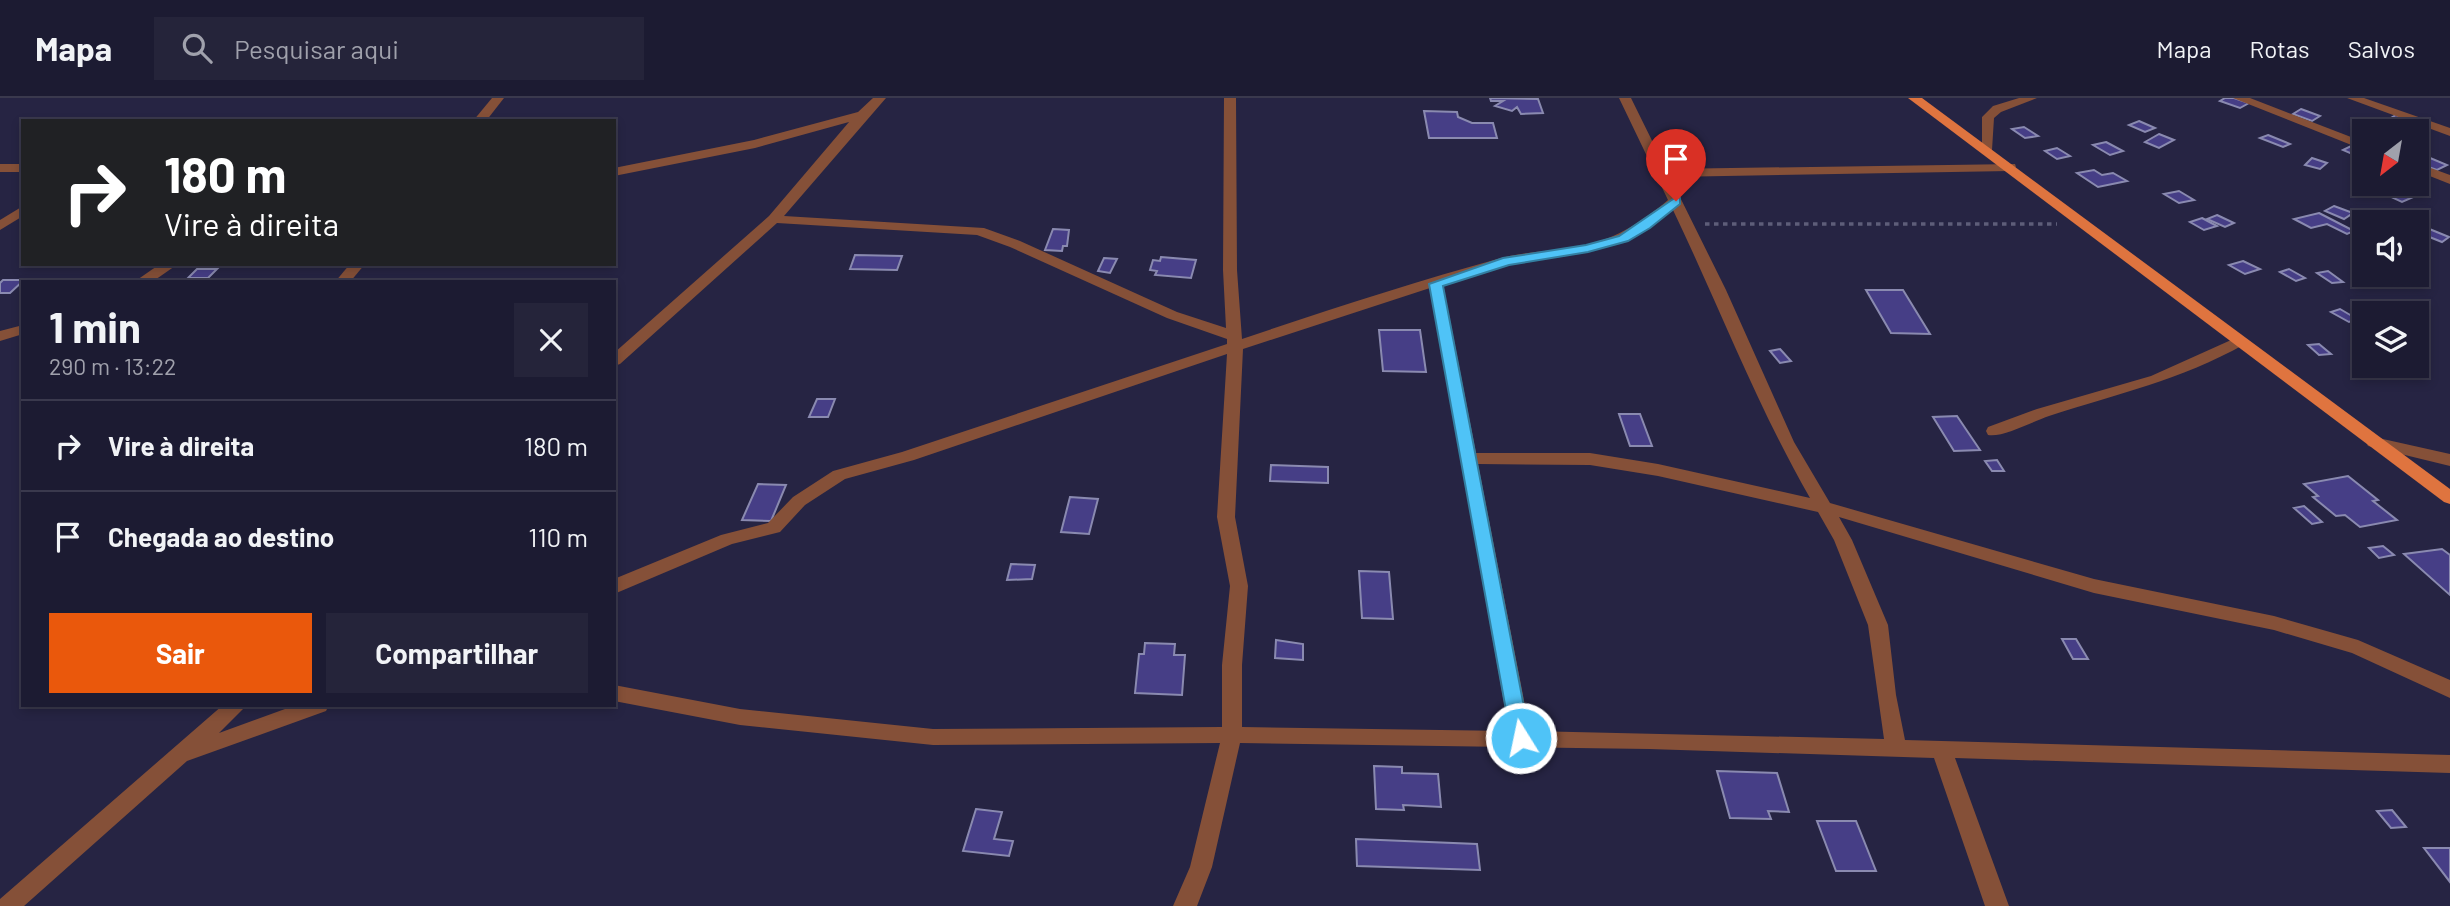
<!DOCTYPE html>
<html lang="pt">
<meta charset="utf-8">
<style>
:root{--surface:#1c1b32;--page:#25243a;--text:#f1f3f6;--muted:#a0a1ac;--line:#3a394d;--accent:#ea580c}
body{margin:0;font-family:Barlow,sans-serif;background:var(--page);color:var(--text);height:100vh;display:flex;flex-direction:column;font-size:26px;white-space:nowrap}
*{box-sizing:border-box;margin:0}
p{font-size:23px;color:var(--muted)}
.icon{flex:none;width:38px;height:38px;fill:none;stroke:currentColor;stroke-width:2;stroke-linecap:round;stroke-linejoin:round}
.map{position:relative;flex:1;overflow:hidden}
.side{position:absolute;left:21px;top:182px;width:595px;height:427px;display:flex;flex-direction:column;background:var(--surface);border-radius:0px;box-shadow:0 4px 10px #0003,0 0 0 2px var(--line)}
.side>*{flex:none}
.top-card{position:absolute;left:21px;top:21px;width:595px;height:147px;border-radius:0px;box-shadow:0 4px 10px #0003,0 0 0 2px var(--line);background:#202124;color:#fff;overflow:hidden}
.needle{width:46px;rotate:211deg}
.buttons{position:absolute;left:2352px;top:21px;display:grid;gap:14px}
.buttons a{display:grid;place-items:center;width:77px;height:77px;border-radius:0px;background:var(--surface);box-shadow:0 4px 10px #0003,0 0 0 2px var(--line);font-size:35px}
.pin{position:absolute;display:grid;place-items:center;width:60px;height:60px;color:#fff;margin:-72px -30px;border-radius:50% 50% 50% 0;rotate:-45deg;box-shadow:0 0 7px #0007}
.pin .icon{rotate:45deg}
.me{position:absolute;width:77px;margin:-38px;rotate:350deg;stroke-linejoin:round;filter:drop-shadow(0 0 5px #0008)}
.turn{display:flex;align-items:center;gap:24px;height:147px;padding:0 28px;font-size:32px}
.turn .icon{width:91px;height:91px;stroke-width:2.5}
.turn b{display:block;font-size:49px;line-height:60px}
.round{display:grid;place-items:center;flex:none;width:74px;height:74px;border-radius:0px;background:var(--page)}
.head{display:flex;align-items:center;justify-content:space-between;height:119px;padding:0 28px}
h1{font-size:42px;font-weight:700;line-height:52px}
.cta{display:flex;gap:14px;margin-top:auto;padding:14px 28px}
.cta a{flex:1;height:80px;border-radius:0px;background:var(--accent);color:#fff;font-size:28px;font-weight:700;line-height:80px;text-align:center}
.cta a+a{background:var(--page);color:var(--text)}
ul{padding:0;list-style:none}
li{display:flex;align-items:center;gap:21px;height:91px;padding:0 28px;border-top:2px solid var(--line)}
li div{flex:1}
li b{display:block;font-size:26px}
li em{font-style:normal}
header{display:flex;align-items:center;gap:42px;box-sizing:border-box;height:98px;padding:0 35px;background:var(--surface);border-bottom:2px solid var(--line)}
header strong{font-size:33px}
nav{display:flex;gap:38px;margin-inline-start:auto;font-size:24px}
.search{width:490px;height:63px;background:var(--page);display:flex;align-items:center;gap:18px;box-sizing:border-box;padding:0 24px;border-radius:0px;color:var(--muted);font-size:26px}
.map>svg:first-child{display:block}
.building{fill:#463e86;stroke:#8a8ab0;stroke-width:2}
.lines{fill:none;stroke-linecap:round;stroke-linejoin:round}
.path{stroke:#5e5d79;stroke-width:3.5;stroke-dasharray:4.5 4.5;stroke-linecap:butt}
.minor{fill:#855038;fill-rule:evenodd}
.major{fill:#df743f;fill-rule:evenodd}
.route{fill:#4fc3f7;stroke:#337fa1;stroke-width:2}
</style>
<header>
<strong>Mapa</strong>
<div class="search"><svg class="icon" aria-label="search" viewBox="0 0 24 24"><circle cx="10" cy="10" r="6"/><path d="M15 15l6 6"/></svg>Pesquisar aqui</div>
<nav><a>Mapa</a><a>Rotas</a><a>Salvos</a></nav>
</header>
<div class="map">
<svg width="2450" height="808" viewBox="0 0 2450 808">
<rect width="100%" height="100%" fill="#262443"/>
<!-- building -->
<g class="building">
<path d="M1490 0 1538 1 1543 15 1521 16 1517 9 1512 13 1495 8 1503 3H1491Z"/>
<path d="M2225 0H2234L2249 5 2240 10 2220 3Z"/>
<path d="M2301 11 2320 18 2312 23 2293 16Z"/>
<path d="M1424 13 1457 14 1458 19 1472 25H1493L1497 40H1429Z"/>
<path d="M2396 17 2418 25 2412 29 2389 21Z"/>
<path d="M2139 23 2155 30 2145 34 2129 27Z"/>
<path d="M2024 29 2038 38 2025 40 2012 31Z"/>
<path d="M2159 36 2174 42 2159 50 2145 44Z"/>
<path d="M2268 37 2290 46 2283 49 2260 40Z"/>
<path d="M2106 44 2123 53 2110 57 2093 47Z"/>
<path d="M2351 48 2364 53V61L2343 52Z"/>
<path d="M2057 50 2070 58 2057 61 2045 53Z"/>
<path d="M2423 57 2447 67 2437 72 2417 65V61Z"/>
<path d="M2312 60 2327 65 2320 71 2305 67Z"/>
<path d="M2094 72 2102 77 2113 75 2127 83 2098 89 2077 75Z"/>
<path d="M2385 89 2411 100 2402 104 2376 92Z"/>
<path d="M2179 93 2194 102 2179 105 2164 96Z"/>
<path d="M2334 108 2353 115 2344 121 2325 113Z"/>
<path d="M2319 115 2354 133 2347 136 2327 126 2311 130 2294 121Z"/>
<path d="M2217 117 2234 125 2225 129 2207 121Z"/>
<path d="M2202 120 2217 128 2204 132 2190 124Z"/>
<path d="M2422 128 2449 139 2442 144 2417 134Z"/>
<path d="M1053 131 1069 132 1067 148H1063L1062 153 1045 152Z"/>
<path d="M855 157 902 158 897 172 850 171Z"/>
<path d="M1161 159 1196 162 1191 180 1155 177 1157 173 1150 172 1153 162 1160 163Z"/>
<path d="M1104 160 1117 161 1110 175 1098 173Z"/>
<path d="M2243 163 2260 171 2245 176 2229 167Z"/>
<path d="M197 171H217L208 180H188Z"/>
<path d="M2289 171 2305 180 2296 183 2280 174Z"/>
<path d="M2328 173 2343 184 2332 185 2317 175Z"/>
<path d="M3 182H24L10 195H0V185Z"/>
<path d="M1866 192H1903L1930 236 1891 235Z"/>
<path d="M2340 211 2357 221 2349 224 2331 214Z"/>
<path d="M1379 232H1420L1426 274 1383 273Z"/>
<path d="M2319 246 2331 256 2319 257 2308 247Z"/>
<path d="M1780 251 1791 263 1780 265 1770 253Z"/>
<path d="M817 301H835L828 319H809Z"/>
<path d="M1619 316H1640L1652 348H1630Z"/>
<path d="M1957 318 1980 352 1954 353 1933 319Z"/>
<path d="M1997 362 2004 373H1992L1985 363Z"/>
<path d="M1271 367 1328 369V385L1270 383Z"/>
<path d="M2348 378 2378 402 2373 403 2397 422 2360 429 2345 417 2336 418 2313 399 2318 398 2304 386Z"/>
<path d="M758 386 786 387 771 423 742 422Z"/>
<path d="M1070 399 1098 401 1089 436 1061 434Z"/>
<path d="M2304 408 2322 424 2312 426 2294 410Z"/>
<path d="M2383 448 2394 457 2379 460 2369 450Z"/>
<path d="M2442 451 2450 457V497L2404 456Z"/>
<path d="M1011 466 1035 467 1032 481 1007 482Z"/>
<path d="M1359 473 1389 474 1393 521 1362 520Z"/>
<path d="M2062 541H2076L2088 561H2073Z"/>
<path d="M1276 542 1303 546V562L1275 560Z"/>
<path d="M1145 545 1175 546 1174 557H1185L1182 597 1135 595 1139 556H1144Z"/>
<path d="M1374 668 1402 669V675L1438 676 1441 709 1403 707 1404 712 1376 711Z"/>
<path d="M1717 673 1777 675 1789 714 1768 713 1771 721 1730 720Z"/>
<path d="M976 711 1002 714 994 741 1013 743 1009 758 963 753Z"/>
<path d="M2392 712 2406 729 2391 730 2377 713Z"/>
<path d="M1817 723H1856L1876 773H1836Z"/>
<path d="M1356 741 1477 746 1480 772 1357 768Z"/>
<path d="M2424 750H2450V784Z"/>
</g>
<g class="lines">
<!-- path -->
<path class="path" d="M1705 126H2057"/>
<!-- minor -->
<g class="minor">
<path d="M492 0H504L486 23H473Z"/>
<path d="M873 0H886L784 118 984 130 1020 143 1177 214 1226 230 1223 172 1224 0H1236L1237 172 1242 241C1328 212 1414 184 1501 160 1528 153 1558 153 1585 147 1618 140 1643 123 1668 102L1619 0H1631L1666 71 2015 66 2016 69 2010 73 1670 79 1726 192 1794 344 1830 405 2094 481 2274 518 2358 542 2450 582V600L2352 555 2274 532 2094 495 1839 419 1852 442 1888 527 1896 597 1905 642 2450 657V675L1955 660 2009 808H1985L1934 660 1649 651 1240 645 1212 769 1197 808H1173L1190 769 1220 645 933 647 740 627 614 603V587L740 611 933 631 1222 629V567L1230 488 1217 419 1227 256 914 362 845 381 805 407 780 434 732 446 614 496V481L721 437 768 425 793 399 833 373 902 354 1227 246V241L1167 220 1010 149 977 137 777 125 620 266 614 268V255L769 118 849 24 755 50 614 78V70L754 42 858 14ZM1673 112C1719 208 1757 308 1810 400L1658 366 1590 355H1476L1443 186C1466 179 1489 171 1511 167 1579 154 1616 158 1673 112ZM1430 190 1509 633 1242 629V567L1248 488 1235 419 1243 251ZM1478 366 1590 367 1658 378 1818 414 1834 442 1868 527 1884 641 1530 633Z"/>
<path d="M2019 0H2037L2001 14 1994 20 1992 52 1990 55H1982V19L1993 8Z"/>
<path d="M2233 0H2250L2364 44V52Z"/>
<path d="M2347 0H2364L2450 30V38Z"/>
<path d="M2417 65 2450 77V86L2417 73Z"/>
<rect x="0" y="66" width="23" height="8"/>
<path d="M23 108V118L0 132V122Z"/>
<path d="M160 166H178L152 184H134Z"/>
<path d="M350 166H365L350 184H335Z"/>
<path d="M23 227V236L0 243V233Z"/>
<path d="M2240 238 2245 240 2248 243 2245 246C2178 283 2120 295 2049 318 2034 323 2002 340 1988 337L1986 333 1988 329 2037 311 2151 278Z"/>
<path d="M2374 339 2450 356V368L2368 348 2366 344Z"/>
<path d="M223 607H247L219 635 296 607H329L326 613 187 663 24 808H0V801Z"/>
</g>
<!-- major -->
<path class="major" d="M1908 0H1922L2450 391V406L2444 404Z"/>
</g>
<!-- route -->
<path class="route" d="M1676 99 1680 100V106L1650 130 1628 143 1588 154 1509 167 1443 188 1530 640 1527 646 1521 648 1514 646 1511 640 1429 186 1503 160 1586 147 1619 138Z"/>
</svg>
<div class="buttons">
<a><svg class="needle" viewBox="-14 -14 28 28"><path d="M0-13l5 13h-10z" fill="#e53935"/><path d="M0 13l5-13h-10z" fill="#a0a1ac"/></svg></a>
<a><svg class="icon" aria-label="sound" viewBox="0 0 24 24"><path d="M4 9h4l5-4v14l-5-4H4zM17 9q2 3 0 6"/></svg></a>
<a><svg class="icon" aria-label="layers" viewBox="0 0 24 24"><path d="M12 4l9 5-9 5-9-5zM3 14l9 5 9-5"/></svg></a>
</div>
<div class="pin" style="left:1676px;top:103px;background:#d93025"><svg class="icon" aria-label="arrive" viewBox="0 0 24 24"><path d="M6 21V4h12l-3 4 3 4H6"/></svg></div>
<svg class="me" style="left:1521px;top:640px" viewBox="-20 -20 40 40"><circle r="17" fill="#4fc3f7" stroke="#fff" stroke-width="3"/><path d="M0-11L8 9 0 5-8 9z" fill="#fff"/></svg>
<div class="top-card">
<div class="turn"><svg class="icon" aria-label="right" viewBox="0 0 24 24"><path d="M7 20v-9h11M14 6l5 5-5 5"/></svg><div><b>180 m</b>Vire à direita</div></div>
</div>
<section class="side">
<div class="head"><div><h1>1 min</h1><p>290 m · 13:22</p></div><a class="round"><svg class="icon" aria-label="close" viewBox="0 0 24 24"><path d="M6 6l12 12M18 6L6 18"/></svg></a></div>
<ul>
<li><svg class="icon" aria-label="right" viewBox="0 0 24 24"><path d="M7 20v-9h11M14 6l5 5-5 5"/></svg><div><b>Vire à direita</b></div><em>180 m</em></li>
<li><svg class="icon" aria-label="arrive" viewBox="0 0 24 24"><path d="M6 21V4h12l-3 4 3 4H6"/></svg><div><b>Chegada ao destino</b></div><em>110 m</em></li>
</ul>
<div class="cta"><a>Sair</a><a>Compartilhar</a></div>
</section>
</div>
